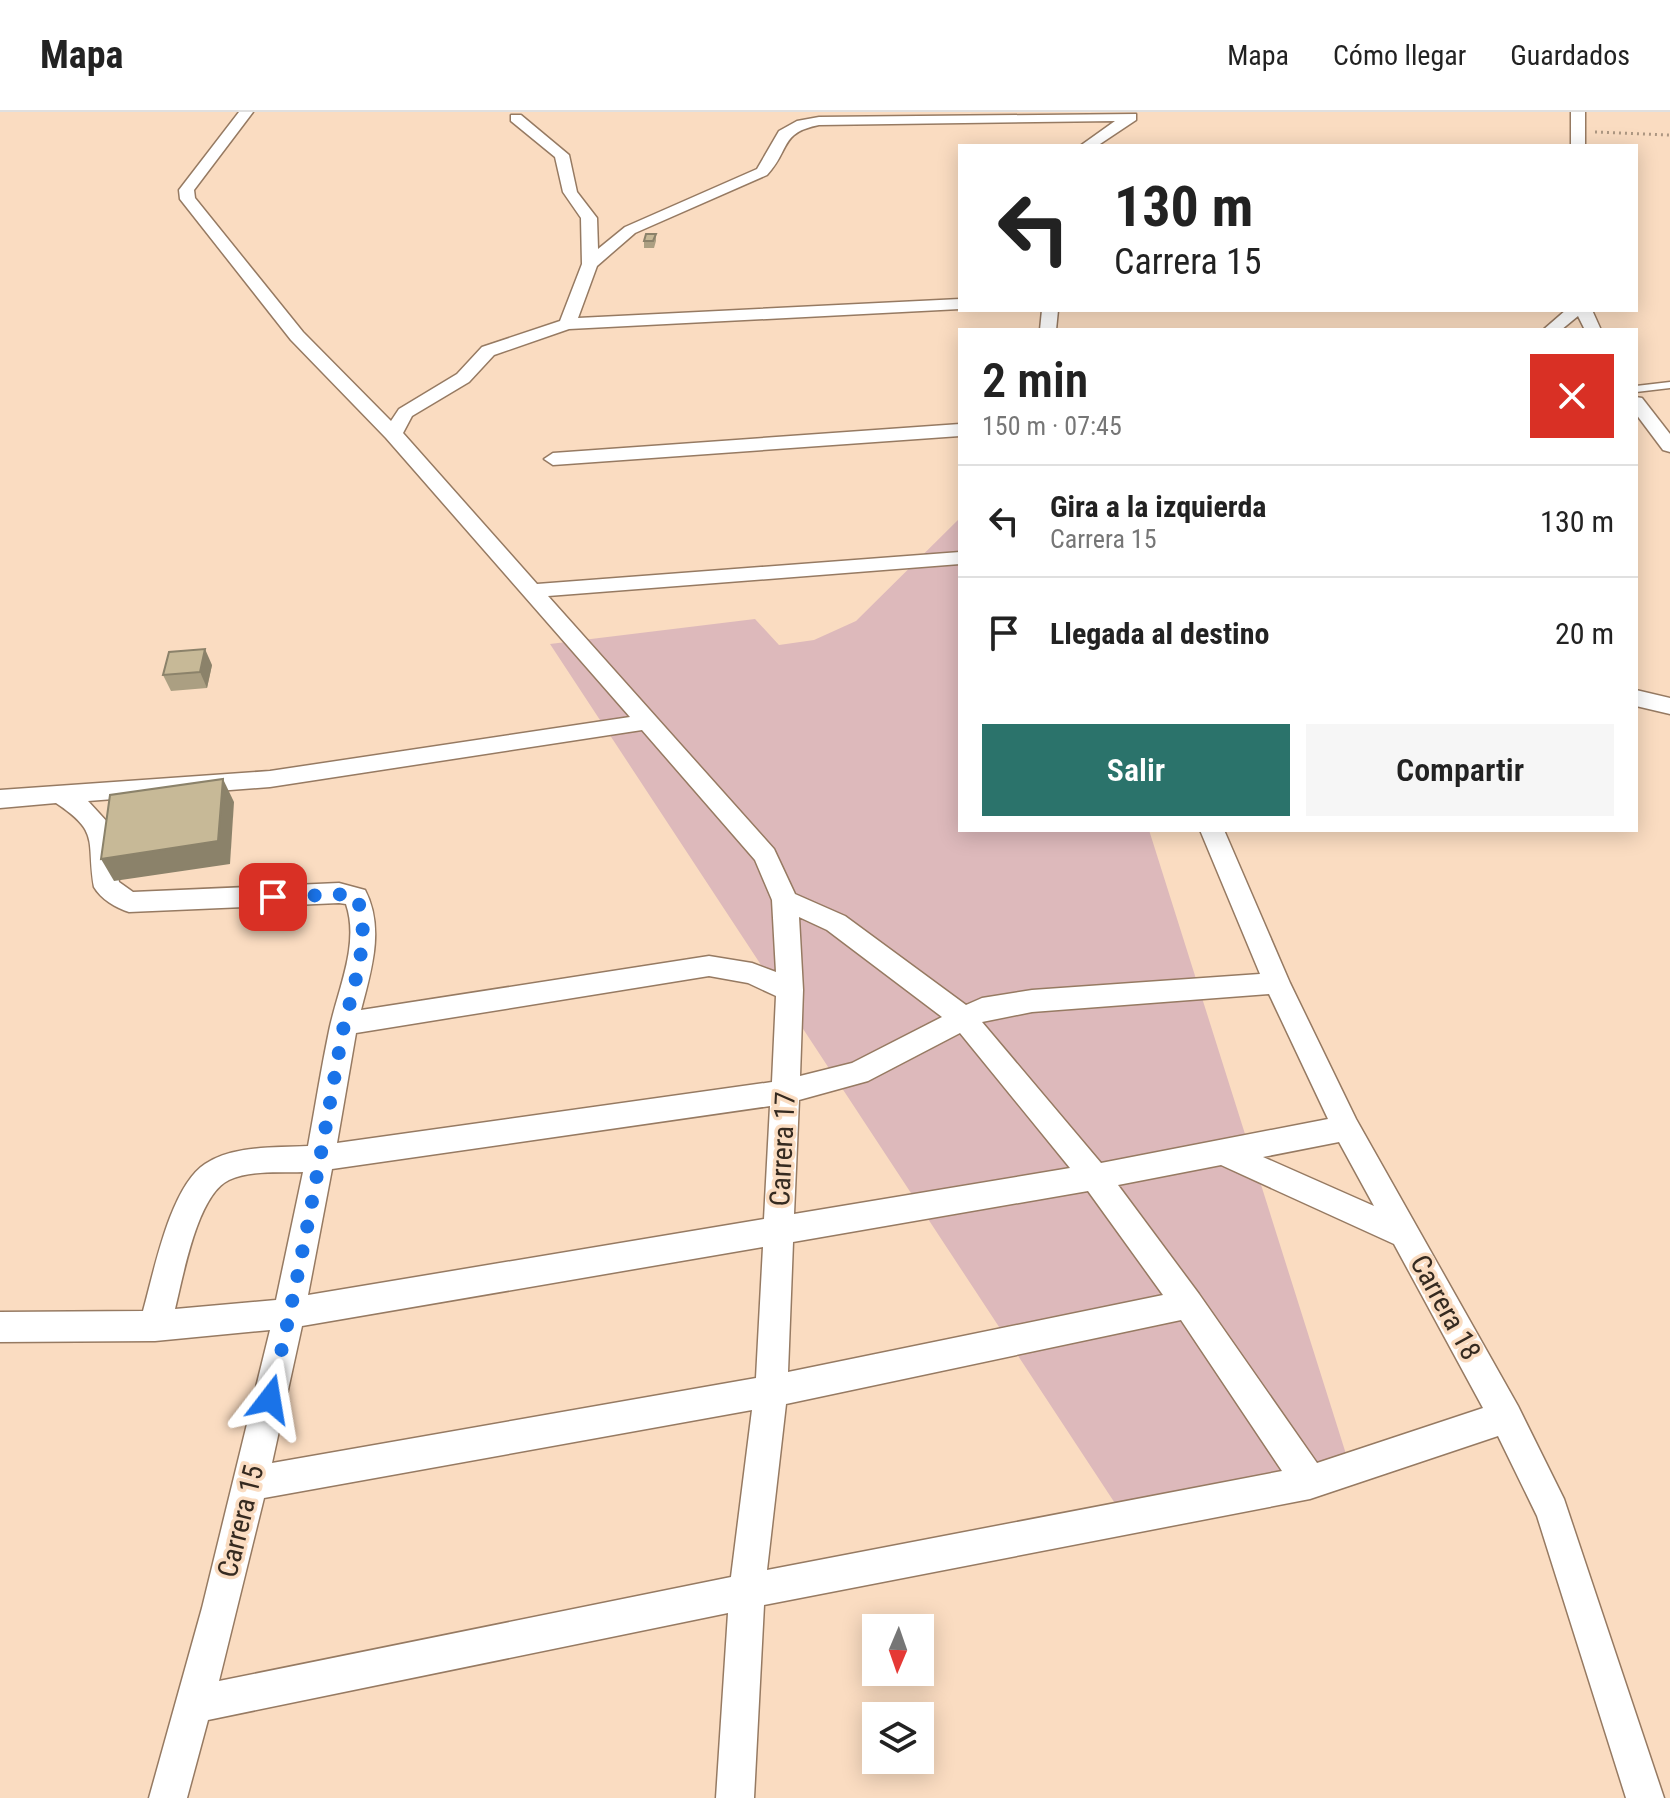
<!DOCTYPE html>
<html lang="es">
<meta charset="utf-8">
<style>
:root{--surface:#fff;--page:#f6f6f6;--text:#222;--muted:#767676;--line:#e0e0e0;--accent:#2b736b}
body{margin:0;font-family:"Roboto Condensed",sans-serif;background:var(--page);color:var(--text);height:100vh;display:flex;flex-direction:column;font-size:30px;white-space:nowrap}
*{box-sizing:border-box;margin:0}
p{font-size:26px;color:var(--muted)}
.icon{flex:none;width:44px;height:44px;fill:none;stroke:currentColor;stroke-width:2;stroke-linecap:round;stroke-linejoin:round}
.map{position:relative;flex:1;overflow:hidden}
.panel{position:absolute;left:958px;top:216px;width:680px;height:504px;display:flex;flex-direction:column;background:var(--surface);border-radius:0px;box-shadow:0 4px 20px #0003}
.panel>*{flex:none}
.banner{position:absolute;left:958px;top:32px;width:680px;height:168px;border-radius:0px;box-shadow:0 4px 20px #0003;background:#fff;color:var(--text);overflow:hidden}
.needle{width:52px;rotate:182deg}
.controls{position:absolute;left:862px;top:1502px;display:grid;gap:16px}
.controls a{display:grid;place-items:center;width:72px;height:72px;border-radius:0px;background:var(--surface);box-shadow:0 4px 20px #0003;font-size:40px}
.pin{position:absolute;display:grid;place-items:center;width:68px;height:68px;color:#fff;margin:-34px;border-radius:16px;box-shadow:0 4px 12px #0006}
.me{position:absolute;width:88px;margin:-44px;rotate:14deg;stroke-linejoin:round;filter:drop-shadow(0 0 6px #0008)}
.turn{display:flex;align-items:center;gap:28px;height:168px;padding:0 24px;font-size:36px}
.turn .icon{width:104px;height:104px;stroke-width:2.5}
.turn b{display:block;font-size:56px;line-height:68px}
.round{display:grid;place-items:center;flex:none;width:84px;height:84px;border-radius:0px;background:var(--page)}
.headline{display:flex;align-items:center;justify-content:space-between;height:136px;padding:0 24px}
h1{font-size:48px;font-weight:600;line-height:60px}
.action{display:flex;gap:16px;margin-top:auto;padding:16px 24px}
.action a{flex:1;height:92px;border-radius:0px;background:var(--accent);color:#fff;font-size:32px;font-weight:600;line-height:92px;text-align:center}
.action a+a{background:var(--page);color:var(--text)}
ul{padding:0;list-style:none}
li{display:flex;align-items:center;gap:24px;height:112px;padding:0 24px;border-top:2px solid var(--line)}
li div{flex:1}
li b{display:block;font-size:30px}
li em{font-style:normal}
header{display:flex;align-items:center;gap:48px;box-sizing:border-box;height:112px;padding:0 40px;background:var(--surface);border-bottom:2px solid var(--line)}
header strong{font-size:38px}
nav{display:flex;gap:44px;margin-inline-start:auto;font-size:28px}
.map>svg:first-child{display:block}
.green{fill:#ddb9bb}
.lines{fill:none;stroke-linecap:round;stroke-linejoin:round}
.lane-casing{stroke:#967a62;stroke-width:3}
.street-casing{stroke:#967a62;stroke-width:3}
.path{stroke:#ad9782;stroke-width:3;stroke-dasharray:2 4;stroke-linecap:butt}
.lane{fill:#fff;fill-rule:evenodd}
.street{fill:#fff;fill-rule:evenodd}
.wall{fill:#ab9f82}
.shaded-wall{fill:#8b826a}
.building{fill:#c7b997;stroke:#8b826a;stroke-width:2}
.route{stroke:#1a73e8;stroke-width:14;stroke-dasharray:0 25.2}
.labels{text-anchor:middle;stroke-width:7;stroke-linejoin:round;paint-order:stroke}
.street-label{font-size:28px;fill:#352a20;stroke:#fadcc1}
</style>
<header>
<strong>Mapa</strong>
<nav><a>Mapa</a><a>Cómo llegar</a><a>Guardados</a></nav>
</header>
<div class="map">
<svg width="1670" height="1686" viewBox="0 0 1670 1686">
<rect width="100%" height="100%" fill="#fadcc1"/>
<!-- green -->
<path class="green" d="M960 406V718H1149L1352 1361 1124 1405 550 532 755 507 779 533 814 528 856 509Z"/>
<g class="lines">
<defs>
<path id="lane" d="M1670 270V276L1636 280V274Z"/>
<g id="street">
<path d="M239 0H253L194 78 195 86 303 220 391 309 399 297 457 262 482 235 560 209 582 152 581 106 563 80 555 45 511 9V3H521L569 43 577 80 597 106 598 137 625 115 757 57 779 19 797 9 819 5 1136 2V8L1097 34H1080L1115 9 819 13C779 21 791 37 767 63L635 121 597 154 578 206 960 187V197L569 217 494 243 469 270 412 304 403 321 537 472 960 440V452L548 484 774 737 795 782 845 804 966 893 982 886 1032 878 1260 862 1200 718H1224L1290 871 1356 1007 1518 1294 1564 1387 1664 1686H1626L1537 1404 1498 1324 1310 1387 764 1493 754 1686H716L728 1501 208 1608 187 1686H149L202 1496 270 1218 155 1229 0 1230V1200L143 1199C154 1160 170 1075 205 1052 233 1033 275 1036 308 1034 315 996 321 957 329 919 337 879 360 833 346 792L339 791 129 800C116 796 101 787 94 775 86 728 101 721 56 691L0 696V678L270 659 630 605 386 326 291 228 180 87 179 78ZM642 618 755 748 772 788 776 860 752 851 709 844 361 898C371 859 385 816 365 778L339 771 133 780 119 770 110 713 88 689 270 675ZM799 805 827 818 942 905 852 951 800 964 803 878ZM709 864 748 871 776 884 772 970 337 1031 356 921ZM1269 882 1328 1007 1101 1051 982 910 1032 900ZM960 921 1070 1056 794 1102 799 988 868 969ZM770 994 764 1107 308 1183 332 1057ZM1339 1030 1374 1094 1263 1045ZM1221 1053 1394 1132 1483 1296 1317 1351 1199 1182 1118 1073ZM303 1060 276 1188 175 1197C183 1165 197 1083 229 1068 250 1058 279 1061 303 1060ZM1088 1079 1163 1183 788 1260 793 1130ZM763 1135 756 1266 272 1351 302 1214ZM1181 1208 1282 1359 767 1458 786 1292ZM752 1298 731 1465 219 1569 264 1386Z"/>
<rect x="1571" y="0" width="14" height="34"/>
<path d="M1042 198H1058L1056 218H1040Z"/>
<path d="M1566 198H1592L1601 218H1585L1578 204 1561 218H1543Z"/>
<path d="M1636 285 1642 286 1670 322V340L1663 338 1636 302Z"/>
<path d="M960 312V324L553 353 544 347 553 341Z"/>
<path d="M1636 578 1670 586V602L1636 594Z"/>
</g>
</defs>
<!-- lane casing -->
<use href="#lane" class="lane-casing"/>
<!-- street casing -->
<use href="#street" class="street-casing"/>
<!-- path -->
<path class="path" d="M1595 20 1670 23"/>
<!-- lane -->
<use href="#lane" class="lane"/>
<!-- street -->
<use href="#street" class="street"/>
</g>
<!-- wall -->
<g class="wall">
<path d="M656 122V129L654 136H644V129Z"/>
<path d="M212 553 207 576 171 579 163 563Z"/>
</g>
<!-- shaded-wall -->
<g class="shaded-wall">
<path d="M205 537 212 553 207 576 200 560Z"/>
<path d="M223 667 234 690 230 752 114 769 101 747Z"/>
</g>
<!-- building -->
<g class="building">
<path d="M646 122H656L653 129H644Z"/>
<path d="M205 537 200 560 163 563 169 540Z"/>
<path d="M223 667 218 729 101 747 110 683Z"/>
</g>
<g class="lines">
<!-- route -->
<path class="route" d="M270 1287C299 1168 320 1048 341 928 348 888 375 823 356 785L350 782 273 785"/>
</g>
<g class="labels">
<!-- street labels -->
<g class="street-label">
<text transform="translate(782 1037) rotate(-87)" y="10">Carrera 17</text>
<text transform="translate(1446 1195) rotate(61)" y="10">Carrera 18</text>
<text transform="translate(240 1409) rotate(-76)" y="10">Carrera 15</text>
</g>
</g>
</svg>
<div class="controls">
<a><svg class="needle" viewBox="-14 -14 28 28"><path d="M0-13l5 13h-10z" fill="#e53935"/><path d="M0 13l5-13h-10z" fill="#767676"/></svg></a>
<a><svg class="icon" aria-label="layers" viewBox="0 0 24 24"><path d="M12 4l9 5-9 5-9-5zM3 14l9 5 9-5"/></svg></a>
</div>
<div class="pin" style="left:273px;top:785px;background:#d93025"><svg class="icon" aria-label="arrive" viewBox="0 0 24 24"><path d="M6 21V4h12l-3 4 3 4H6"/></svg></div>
<svg class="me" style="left:270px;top:1287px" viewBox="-20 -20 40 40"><path d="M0-17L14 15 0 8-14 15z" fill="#1a73e8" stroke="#fff" stroke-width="4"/></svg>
<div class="banner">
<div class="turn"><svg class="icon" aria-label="left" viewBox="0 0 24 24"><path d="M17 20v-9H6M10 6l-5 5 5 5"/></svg><div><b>130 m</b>Carrera 15</div></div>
</div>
<section class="panel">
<div class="headline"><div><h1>2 min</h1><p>150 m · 07:45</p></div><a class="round" style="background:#d93025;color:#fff"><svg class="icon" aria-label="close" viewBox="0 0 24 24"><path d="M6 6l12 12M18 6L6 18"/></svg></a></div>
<ul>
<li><svg class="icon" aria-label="left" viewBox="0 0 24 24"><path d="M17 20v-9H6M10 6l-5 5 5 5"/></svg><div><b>Gira a la izquierda</b><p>Carrera 15</p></div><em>130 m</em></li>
<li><svg class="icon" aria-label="arrive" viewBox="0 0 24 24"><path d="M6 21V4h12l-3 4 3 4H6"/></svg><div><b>Llegada al destino</b></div><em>20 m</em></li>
</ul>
<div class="action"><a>Salir</a><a>Compartir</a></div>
</section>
</div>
